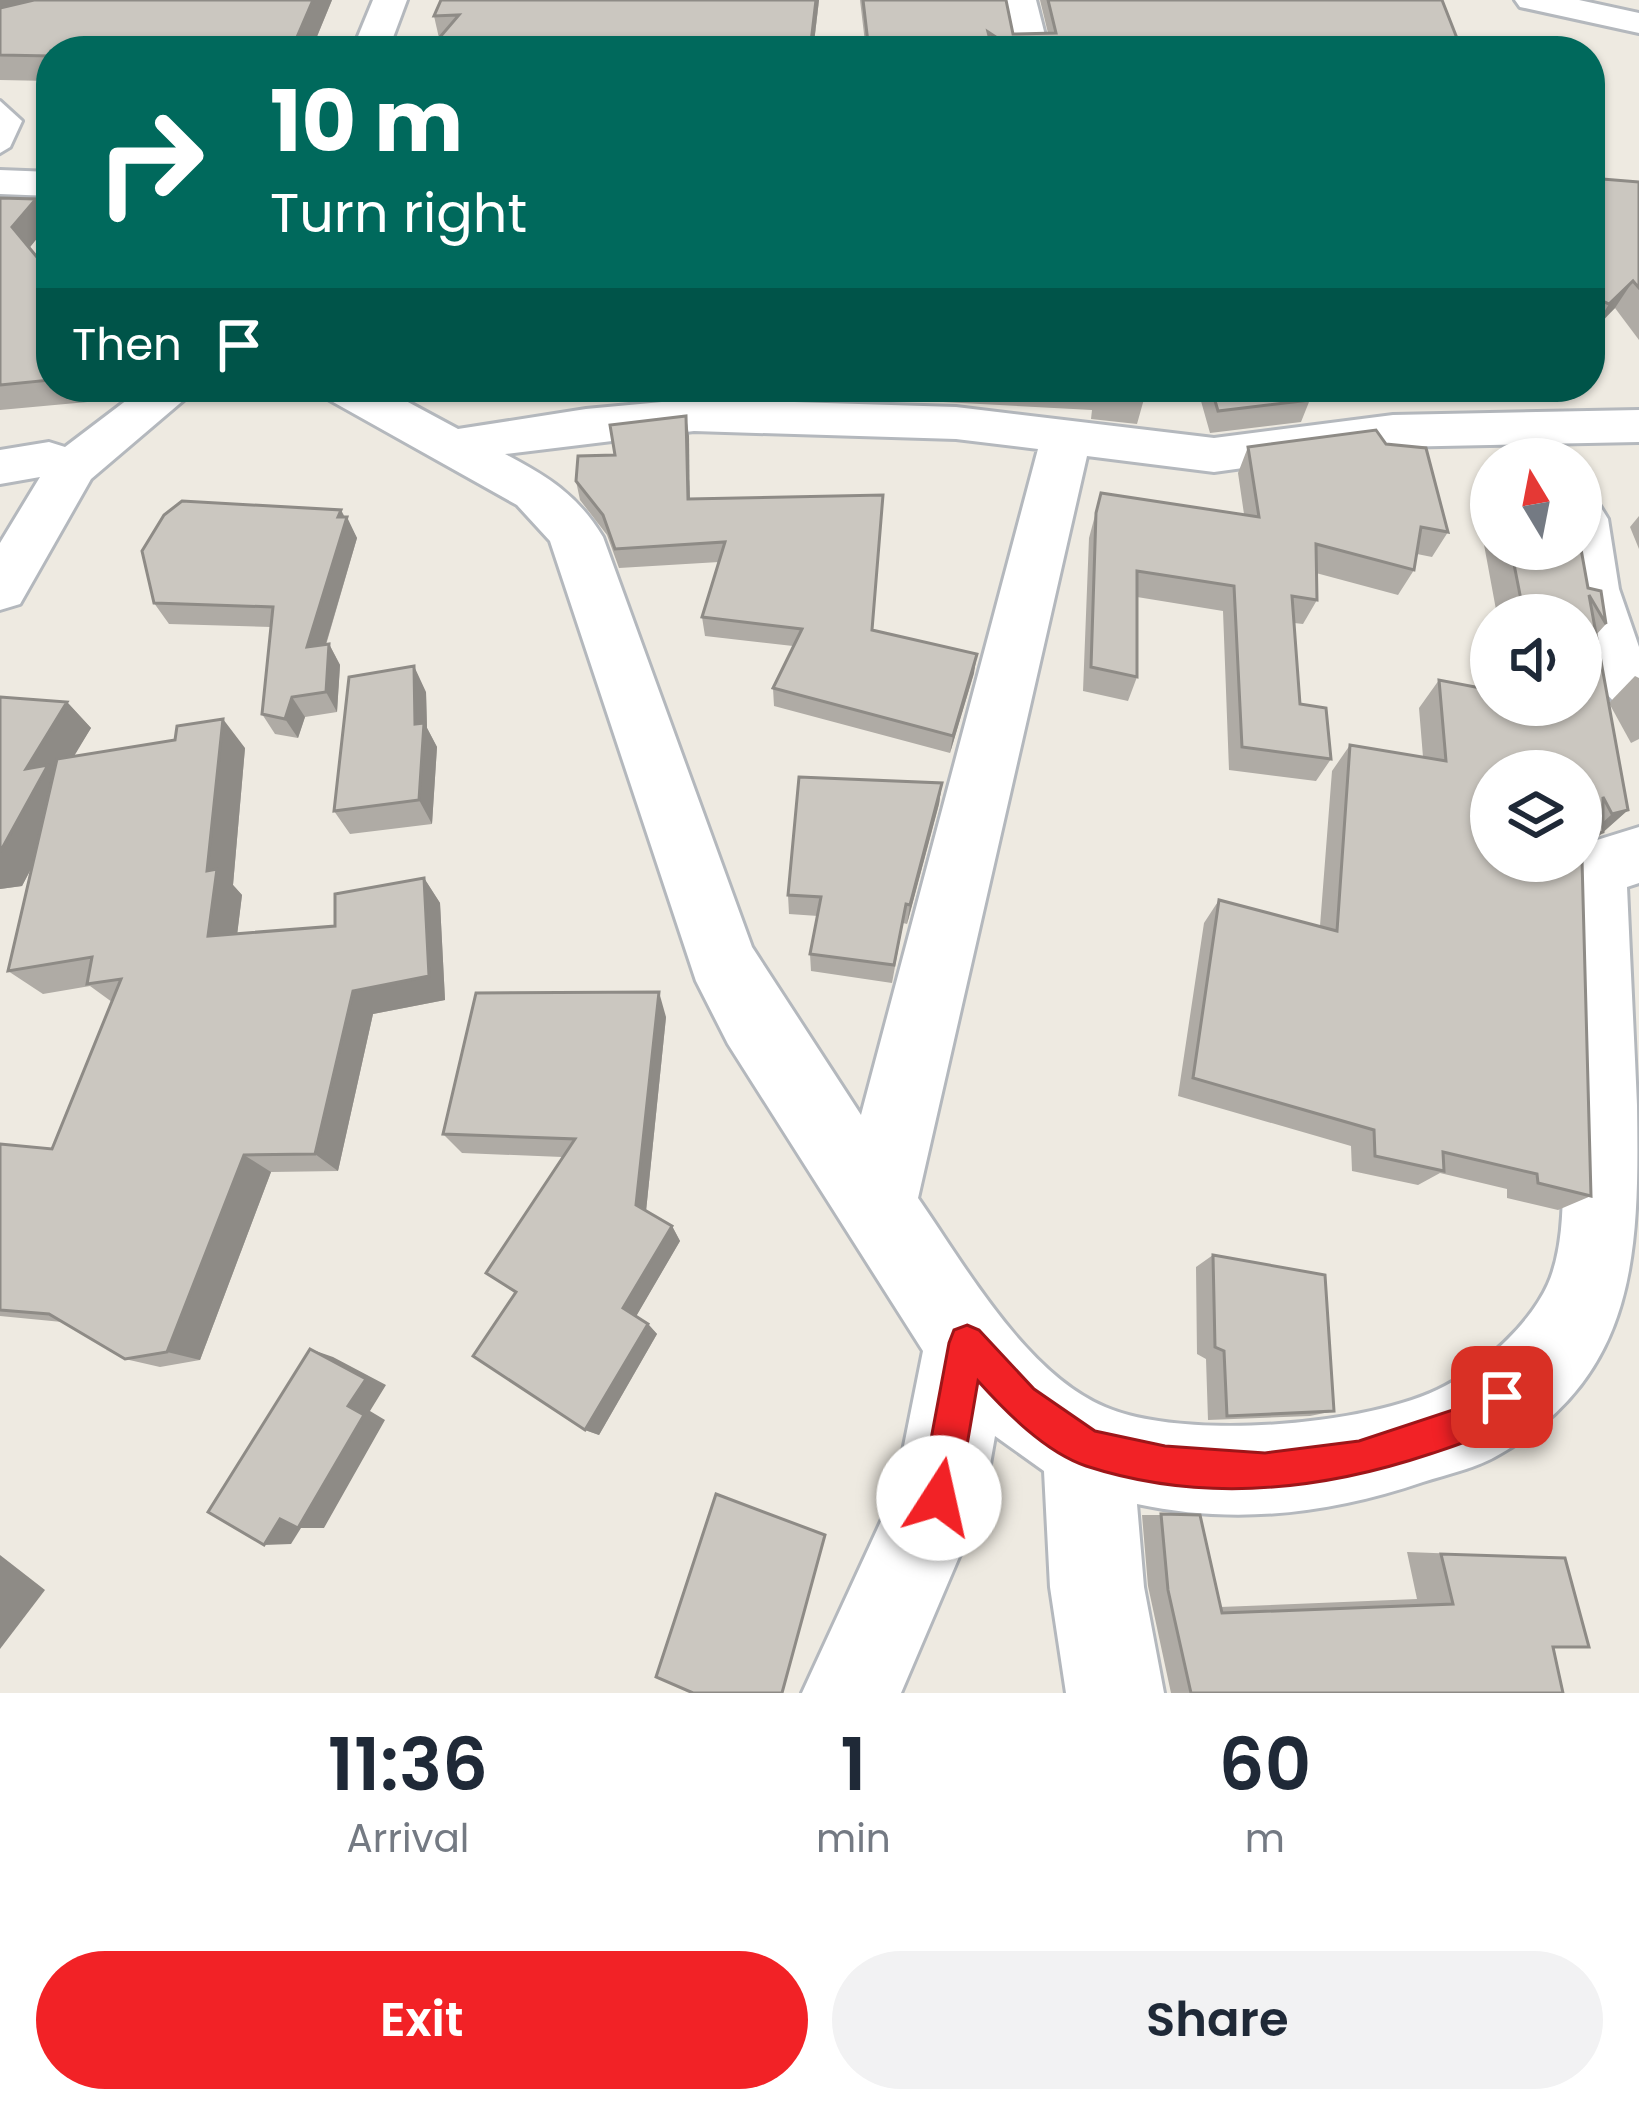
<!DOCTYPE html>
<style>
:root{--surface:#fff;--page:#f2f2f3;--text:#1f2937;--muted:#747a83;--accent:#f22226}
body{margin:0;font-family:Poppins,sans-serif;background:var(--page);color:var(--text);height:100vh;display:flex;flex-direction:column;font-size:45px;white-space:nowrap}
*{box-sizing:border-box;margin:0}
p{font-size:39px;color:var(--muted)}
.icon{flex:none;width:66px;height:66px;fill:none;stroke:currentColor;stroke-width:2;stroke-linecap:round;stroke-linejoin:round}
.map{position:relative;height:1693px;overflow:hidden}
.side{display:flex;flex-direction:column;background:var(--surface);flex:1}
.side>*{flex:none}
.top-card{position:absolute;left:36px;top:36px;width:1569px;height:366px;border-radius:48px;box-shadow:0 3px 9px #0004;background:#00695c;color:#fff;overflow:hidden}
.needle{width:78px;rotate:350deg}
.fabs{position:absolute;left:1470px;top:438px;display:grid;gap:24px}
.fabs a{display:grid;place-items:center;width:132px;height:132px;border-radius:50%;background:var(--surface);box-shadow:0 3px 9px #0004;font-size:60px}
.pin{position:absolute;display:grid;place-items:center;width:102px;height:102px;color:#fff;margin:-51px;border-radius:24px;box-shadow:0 6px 18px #0006}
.me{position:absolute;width:132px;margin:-66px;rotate:10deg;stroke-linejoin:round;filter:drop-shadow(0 0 9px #0008)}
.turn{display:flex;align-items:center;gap:42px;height:252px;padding:0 36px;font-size:54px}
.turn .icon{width:156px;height:156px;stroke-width:2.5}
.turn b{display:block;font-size:84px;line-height:102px}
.then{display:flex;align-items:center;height:114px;padding:0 36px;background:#0003;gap:24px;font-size:45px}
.eta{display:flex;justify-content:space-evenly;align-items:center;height:204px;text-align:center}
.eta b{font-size:72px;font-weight:600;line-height:84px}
.button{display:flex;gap:24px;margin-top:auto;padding:24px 36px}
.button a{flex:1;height:138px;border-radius:72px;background:var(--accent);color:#fff;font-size:48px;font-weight:600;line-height:138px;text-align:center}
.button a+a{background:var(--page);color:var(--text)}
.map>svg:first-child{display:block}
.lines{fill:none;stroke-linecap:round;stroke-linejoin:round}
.service-casing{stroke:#b4b8bd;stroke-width:6}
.minor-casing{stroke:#b4b8bd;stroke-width:6}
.service{fill:#fff;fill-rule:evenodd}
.minor{fill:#fff;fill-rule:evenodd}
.wall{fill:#afaba5}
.shaded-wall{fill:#8e8b86}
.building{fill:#cbc7c0;stroke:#8e8b86;stroke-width:3;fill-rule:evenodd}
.route{fill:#f22226;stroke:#9d1619;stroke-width:3}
</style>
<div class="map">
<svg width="1639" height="1693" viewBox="0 0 1639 1693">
<rect width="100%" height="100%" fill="#eeeae1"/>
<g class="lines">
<defs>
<path id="service" d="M0 101 22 121 10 147 0 153Z"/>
<g id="minor">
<path d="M373 0H407L388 51H352Z"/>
<path d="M1002 0H1036L1049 51H1013Z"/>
<path d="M1515 0H1579L1639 13V33L1520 7Z"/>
<path d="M0 170 51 172V196L0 194Z"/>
<path d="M144 387H199L91 479 20 604 0 610V543L40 477 0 484V450L49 442 65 447Z"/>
<path d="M319 387H380L458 429 586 409 694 399 956 407 1214 438 1393 415 1639 410V442L1393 447 1214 472 1087 456 918 1198C966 1267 1025 1373 1105 1407 1183 1441 1371 1426 1445 1386 1484 1366 1530 1324 1548 1284 1569 1237 1562 1164 1561 1112 1561 1036 1560 960 1559 884L1570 861H1581V845L1639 827V883L1627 887C1630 959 1634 1032 1637 1105 1639 1249 1639 1373 1500 1454 1477 1468 1448 1474 1423 1482 1330 1514 1234 1525 1137 1504L1144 1587 1164 1693H1066L1050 1587 1044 1471 995 1436 984 1498 901 1693H802L895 1491 923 1351 728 1044 696 981 550 541 517 505 326 398ZM694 431 956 439 1038 449 861 1115 752 947 603 537C578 495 547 476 505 454Z"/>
<path d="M1581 501 1600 506 1608 519 1619 589 1639 647V715C1597 702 1581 656 1581 615H1569L1568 611 1558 549H1581Z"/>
</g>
</defs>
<!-- service casing -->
<use href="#service" class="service-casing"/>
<!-- minor casing -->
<use href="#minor" class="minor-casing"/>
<!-- service -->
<use href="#service" class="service"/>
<!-- minor -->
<use href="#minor" class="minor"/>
</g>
<!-- wall -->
<g class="wall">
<path d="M0 0H332L311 51H51V81L0 80Z"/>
<path d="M441 0H819L813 51 439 38 434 16Z"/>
<path d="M860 0H1006L1013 34 1048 33 1040 0H1442L1462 51H866Z"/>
<path d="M1590 178 1639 182V340L1615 308 1590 331Z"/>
<path d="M0 198 36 199 50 222 29 248 51 274V387H138L120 399 0 410Z"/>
<path d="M197 387H263L200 392Z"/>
<path d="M605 387H891L890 400 831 399 830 394H694L608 402Z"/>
<path d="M941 387H1145L1144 399 1137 424 1091 419 1092 410 943 402Z"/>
<path d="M1197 387H1349L1342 401 1309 402 1301 422 1210 433Z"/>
<path d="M686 416 690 499 872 630 974 673 950 753 774 706 773 688 793 646 705 636 702 617 719 562 619 568 607 535 580 500 576 481 615 455Z"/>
<path d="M1248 447 1448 532 1432 557 1417 554 1414 570 1398 595 1316 573 1317 600 1303 624 1294 623 1300 704 1331 759 1316 781 1229 770 1223 611 1137 597V677L1128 701 1083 691 1089 538 1101 493 1244 514 1238 473Z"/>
<path d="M1581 506 1599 515 1581 539Z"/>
<path d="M1491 507V549H1581L1588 588 1606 624 1596 635 1628 810 1589 845 1582 860 1591 1196 1558 1210 1507 1198V1189L1440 1173 1418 1185 1352 1171 1351 1146 1178 1096 1204 923 1219 900 1320 926 1332 771 1350 745 1423 757 1419 708 1439 680 1581 705V615H1497L1480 523Z"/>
<path d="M341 510 357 538 326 645 329 644 340 665 337 712 305 717 298 738 275 734 262 714 271 627 169 624 154 603Z"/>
<path d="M1639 516V549L1630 527Z"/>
<path d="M1635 676 1639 678V739L1631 743 1609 703Z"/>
<path d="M426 692 427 728 437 747 432 824 350 834 334 811Z"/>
<path d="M0 697 67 702 91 728 73 756 245 748 233 885 242 895 237 934 335 926 424 878 440 903 445 1000 373 1014 338 1171 271 1172 200 1360 160 1367 125 1359 62 1322 0 1316V1144L52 1149 112 1002 90 986 43 994 8 971 33 865 22 886 0 889Z"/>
<path d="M942 783 939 804 907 924 903 923 892 983 811 971 810 954 818 916 789 914 788 895Z"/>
<path d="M666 1017 646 1211 672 1226 680 1241 636 1316 648 1324 657 1334 599 1435 585 1430 515 1293 486 1273 562 1157 462 1153 443 1134Z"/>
<path d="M1213 1255 1334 1411 1310 1416 1208 1420 1206 1359 1197 1354 1196 1267Z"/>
<path d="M1142 1515H1200L1220 1607 1417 1599 1407 1552 1565 1558 1553 1647 1563 1693H1171L1148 1586Z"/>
</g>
<!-- shaded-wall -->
<g class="shaded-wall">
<path d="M0 0H70L0 17Z"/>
<path d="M313 0H332L311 51H291Z"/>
<path d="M816 0H819L813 51H810Z"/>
<path d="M36 199 50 222 27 251 12 227Z"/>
<path d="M1633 281 1615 308 1592 332 1609 304Z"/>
<path d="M113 387H138L120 399Z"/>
<path d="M686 416 689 436 690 518 688 499Z"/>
<path d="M341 510 346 521 347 517 357 538 319 667 307 647Z"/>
<path d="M329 644 340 665 337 712 326 692Z"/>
<path d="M977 654 974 673 950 753 953 736Z"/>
<path d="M414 666 426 692 427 728 437 747 432 824 419 800Z"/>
<path d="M292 697 305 717 298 738 285 719Z"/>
<path d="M67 702 91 728 61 778 73 789 22 886 0 889V852L26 769Z"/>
<path d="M223 719 245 748 233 885 242 895 234 960 208 936 207 871Z"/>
<path d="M942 783 939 804 907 924 910 905Z"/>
<path d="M1628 810 1602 833 1603 832 1581 852 1585 839 1612 814Z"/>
<path d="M424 878 440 903 445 1000 373 1014 338 1171 315 1154 353 991Z"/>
<path d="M659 992 666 1017 645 1221 636 1205Z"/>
<path d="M244 1155 271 1172 200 1360 167 1352Z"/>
<path d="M672 1226 680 1241 634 1320 623 1308Z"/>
<path d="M648 1324 657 1334 599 1435 585 1430Z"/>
<path d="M310 1349 333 1357 386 1385 370 1411 385 1420 324 1528H301L291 1544 264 1545 348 1406Z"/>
<path d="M0 1555 45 1590 0 1649Z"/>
</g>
<!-- building -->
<g class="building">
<path d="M34 0H313L291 51H170L174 45 58 49 51 51V56L0 55V8Z"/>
<path d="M441 0H816L810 51H428L459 15 434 16Z"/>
<path d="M863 0H1006L1013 34 1056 33 1048 0H1442L1462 51H1017L988 32 993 51H869Z"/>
<path d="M1590 178 1639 182V288L1633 281 1609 304 1590 296Z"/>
<path d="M0 198 36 199 12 227 51 274V380L0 385Z"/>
<path d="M1098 387H1145L1144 399 1097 394Z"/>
<path d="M1211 387H1305L1304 399 1310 400 1218 411Z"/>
<path d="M686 416 688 499 883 495 872 630 977 654 953 736 773 688 802 629 702 617 725 542 615 549 603 515 576 481 578 456 615 455 610 425Z"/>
<path d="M1376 430 1386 444 1426 448 1448 532 1421 527 1414 570 1316 544 1317 600 1292 596 1300 704 1326 708 1331 759 1242 747 1234 586 1137 571V677L1091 667 1096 513 1101 493 1259 517 1248 447Z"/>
<path d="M182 501 341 510 338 517H347L307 647 329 644 326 692 292 697 285 719 262 714 273 607 154 603 142 551 164 515Z"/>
<path d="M1581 506 1599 509V515H1581Z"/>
<path d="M1511 549H1581L1588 588 1601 591 1606 624 1589 595 1628 810 1612 814 1603 797V832L1594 835 1582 860 1591 1196 1538 1183 1537 1174 1443 1152 1444 1171 1375 1156 1374 1130 1193 1078 1219 900 1337 931 1350 745 1446 761 1439 680 1491 690V705H1581V615H1524ZM1491 771H1581V861H1491Z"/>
<path d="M414 666 415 724 424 723 419 800 334 811 349 677Z"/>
<path d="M0 697 67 702 26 769 48 765 0 852Z"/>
<path d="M223 719 207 871 217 869 208 936 335 926V894L424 878 429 976 353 991 315 1154 244 1155 167 1352 125 1359 49 1314 0 1310V1144L52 1149 121 979 87 984 92 957 8 971 57 759 175 740 177 726Z"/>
<path d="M799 777 942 783 910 905 906 904 894 965 810 954 821 897 788 895Z"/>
<path d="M659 992 636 1205 672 1226 623 1308 648 1324 585 1430 473 1356 516 1292 486 1273 575 1139 443 1134 476 993Z"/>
<path d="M1213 1255 1325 1275 1334 1411 1227 1416 1224 1351 1215 1347Z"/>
<path d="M310 1349 366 1379 348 1406 364 1415 298 1528 280 1519 264 1545 208 1512Z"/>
<path d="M716 1494 825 1535 782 1693H693L656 1677Z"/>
<path d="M1161 1514 1200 1515 1222 1613 1453 1604 1441 1554 1565 1558 1589 1647H1553L1563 1693H1191L1168 1590Z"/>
</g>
<!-- route -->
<path class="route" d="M967 1325 979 1330 1034 1389 1095 1431 1165 1446 1265 1453 1359 1441 1459 1408 1502 1379 1515 1385 1520 1397C1506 1432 1463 1443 1430 1454 1319 1491 1200 1503 1086 1466 1045 1452 1006 1412 978 1381L958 1498 953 1511 939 1516 926 1511 920 1498 949 1343 954 1330Z"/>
</svg>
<div class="fabs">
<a><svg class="needle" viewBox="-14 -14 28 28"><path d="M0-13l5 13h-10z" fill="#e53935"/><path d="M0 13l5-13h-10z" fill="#747a83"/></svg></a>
<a><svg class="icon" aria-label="sound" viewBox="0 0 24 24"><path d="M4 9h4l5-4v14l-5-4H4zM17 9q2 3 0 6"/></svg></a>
<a><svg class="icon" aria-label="layers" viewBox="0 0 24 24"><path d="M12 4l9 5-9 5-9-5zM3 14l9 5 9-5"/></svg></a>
</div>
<div class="pin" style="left:1502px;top:1397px;background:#d93025"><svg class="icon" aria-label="arrive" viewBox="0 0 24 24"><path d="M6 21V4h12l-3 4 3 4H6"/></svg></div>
<svg class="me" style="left:939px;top:1498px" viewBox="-20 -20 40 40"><circle r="19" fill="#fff"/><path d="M0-13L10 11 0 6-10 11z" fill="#f22226"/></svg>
<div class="top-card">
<div class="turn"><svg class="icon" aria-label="right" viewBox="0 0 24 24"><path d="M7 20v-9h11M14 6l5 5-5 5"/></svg><div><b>10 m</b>Turn right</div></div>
<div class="then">Then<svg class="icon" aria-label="arrive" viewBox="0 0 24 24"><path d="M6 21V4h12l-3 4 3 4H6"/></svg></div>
</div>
</div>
<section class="side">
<div class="eta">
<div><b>11:36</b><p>Arrival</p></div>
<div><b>1</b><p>min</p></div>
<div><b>60</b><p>m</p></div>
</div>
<div class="button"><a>Exit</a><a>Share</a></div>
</section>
